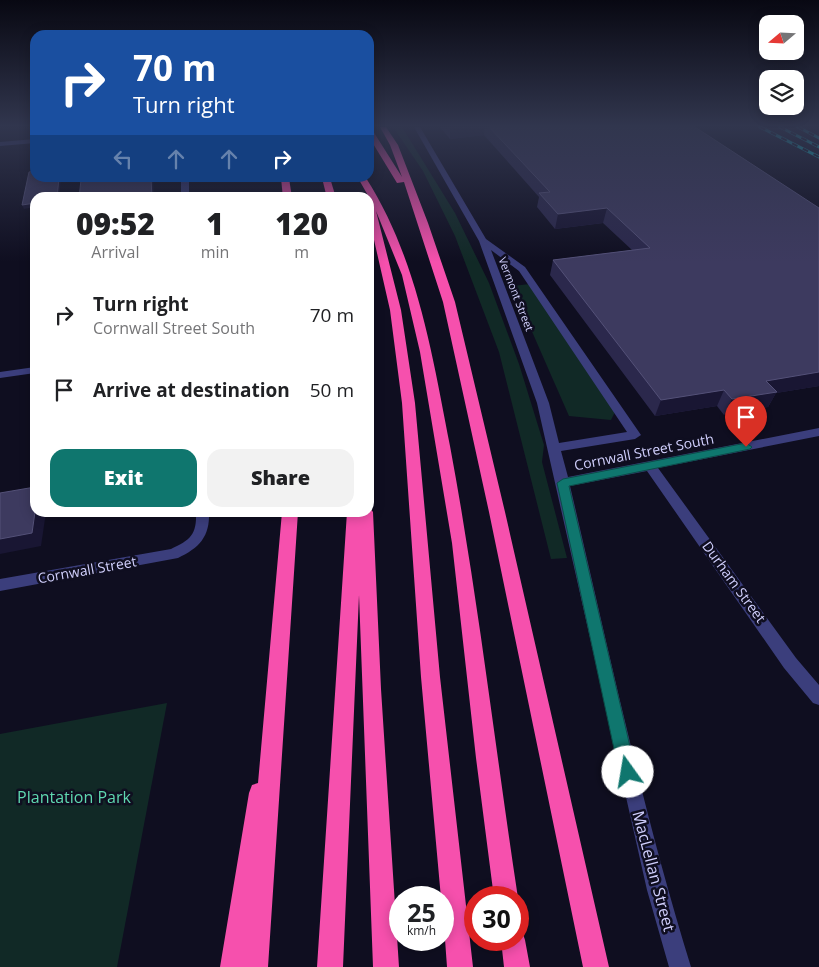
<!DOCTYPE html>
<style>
:root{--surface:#fff;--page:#f2f2f2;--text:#202124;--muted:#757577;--accent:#0f766e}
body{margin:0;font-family:"Open Sans",sans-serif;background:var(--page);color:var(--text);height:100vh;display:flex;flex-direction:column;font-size:19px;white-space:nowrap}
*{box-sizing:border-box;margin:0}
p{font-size:16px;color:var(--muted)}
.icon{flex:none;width:28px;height:28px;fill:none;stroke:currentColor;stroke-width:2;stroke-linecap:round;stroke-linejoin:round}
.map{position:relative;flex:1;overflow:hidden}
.details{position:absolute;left:30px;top:192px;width:344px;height:325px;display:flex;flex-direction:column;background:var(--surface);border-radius:15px;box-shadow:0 2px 12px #0003}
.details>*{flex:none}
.guide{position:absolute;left:30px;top:30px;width:344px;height:152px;border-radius:15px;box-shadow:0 2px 12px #0003;background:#1a4fa0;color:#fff;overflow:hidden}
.needle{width:32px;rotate:251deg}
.tools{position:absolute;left:759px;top:15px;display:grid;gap:10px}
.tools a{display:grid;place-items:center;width:45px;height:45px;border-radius:10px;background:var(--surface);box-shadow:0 2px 12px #0003;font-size:25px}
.speed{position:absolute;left:389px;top:886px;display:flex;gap:10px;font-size:25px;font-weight:700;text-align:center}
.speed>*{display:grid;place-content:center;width:65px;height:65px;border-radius:50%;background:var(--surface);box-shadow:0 2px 12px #0003;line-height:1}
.speed small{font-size:12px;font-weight:400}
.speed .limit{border:8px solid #d22;background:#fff;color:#111}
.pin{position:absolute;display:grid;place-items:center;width:42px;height:42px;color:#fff;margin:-51px -21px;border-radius:50% 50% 50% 0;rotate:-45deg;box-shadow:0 0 5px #0007}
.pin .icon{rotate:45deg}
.me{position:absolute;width:55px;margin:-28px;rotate:347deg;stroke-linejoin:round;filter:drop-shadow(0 0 4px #0008)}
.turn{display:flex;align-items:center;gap:18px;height:105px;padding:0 20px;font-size:22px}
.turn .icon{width:65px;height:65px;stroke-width:2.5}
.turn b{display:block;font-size:35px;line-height:42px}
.lanes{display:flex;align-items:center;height:48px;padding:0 20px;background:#0003;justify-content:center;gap:25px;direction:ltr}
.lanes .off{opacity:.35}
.eta{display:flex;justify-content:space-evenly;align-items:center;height:85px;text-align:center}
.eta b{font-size:30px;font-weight:800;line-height:35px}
.cta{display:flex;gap:10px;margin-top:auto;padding:10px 20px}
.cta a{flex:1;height:58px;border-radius:15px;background:var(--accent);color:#fff;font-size:20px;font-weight:800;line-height:58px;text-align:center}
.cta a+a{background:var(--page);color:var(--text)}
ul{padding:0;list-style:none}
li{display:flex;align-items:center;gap:15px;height:75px;padding:0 20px}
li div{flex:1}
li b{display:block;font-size:19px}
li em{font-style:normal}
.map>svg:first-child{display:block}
.green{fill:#112926}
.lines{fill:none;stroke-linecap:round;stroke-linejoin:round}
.minor{fill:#3b3e7c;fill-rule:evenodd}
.highway{fill:#f650ad;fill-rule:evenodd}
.rail-casing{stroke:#0ce7eb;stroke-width:3}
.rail{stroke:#0f0e20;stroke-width:2;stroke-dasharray:6;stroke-linecap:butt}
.wall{fill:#2b284c}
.shaded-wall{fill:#191633}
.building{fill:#3d3a5f;stroke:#545178}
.route{fill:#0f766e;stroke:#0a4d48}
.labels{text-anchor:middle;stroke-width:5;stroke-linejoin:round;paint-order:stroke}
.far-street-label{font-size:11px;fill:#d0cffc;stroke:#0f0e20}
.street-label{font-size:14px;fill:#d0cffc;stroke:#0f0e20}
.near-park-label{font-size:16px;fill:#5fd8b0;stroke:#0f0e20}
.near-street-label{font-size:16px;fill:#d0cffc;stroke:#0f0e20}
</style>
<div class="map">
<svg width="819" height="967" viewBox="0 0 819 967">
<rect width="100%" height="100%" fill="#0f0e20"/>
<!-- green -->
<g class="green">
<path d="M393 127H402L455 213 489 283 519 364 544 445 542 462 567 558 551 559 499 352 455 236 423 171Z"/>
<path d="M530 284 615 412 611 420 569 416 512 286Z"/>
<path d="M167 703 117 967H0V734Z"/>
</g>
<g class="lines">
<!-- minor -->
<g class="minor">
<path d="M414 127H420L486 239 525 267 641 435 635 439 561 451 568 477 819 428V436L658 468 796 658 819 685V705L813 703 784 668 647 471 570 486C608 647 642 809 691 967H669L647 890 537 403 479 241ZM491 250 519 271 627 432 559 443 549 403Z"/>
<path d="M35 139V143L0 146V142Z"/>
<rect x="181" y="178" width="8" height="20"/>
<path d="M35 367V373L0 378V372Z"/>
<path d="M196 512H209C210 537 199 548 178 558L0 591V579L171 549C190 540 197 535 196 512Z"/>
</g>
<!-- highway -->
<g class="highway">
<path d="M380 127H386L398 145 428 223 455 302 505 512 609 967H583L489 512 443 302 404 182 397 183 369 137V129L373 131 402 177 390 145Z"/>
<path d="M281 178H289L292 198H283Z"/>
<path d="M322 178H330L336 198H327Z"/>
<path d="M358 178H366C417 258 432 353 450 446 478 596 495 747 518 898V899V898H494L476 758 452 543 420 352 402 275 376 211 401 310 415 403 440 677 473 967H447L442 898H441L421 677 402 403 390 310 369 218V198L370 199Z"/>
<path d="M369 507 373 512 381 689 399 967H373L359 595 343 967H317L347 512H369Z"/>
<path d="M282 512H298L268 967H220L249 793 252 785 258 783Z"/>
<path d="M518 929 522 931 525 940 530 967H504L501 940H518Z"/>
</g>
<defs>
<g id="rail">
<path d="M760 127 819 157"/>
<path d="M780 127 819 147"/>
<path d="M798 127 819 138"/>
</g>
</defs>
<!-- rail casing -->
<use href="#rail" class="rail-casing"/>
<!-- rail -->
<use href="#rail" class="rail"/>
</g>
<!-- wall -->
<path class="wall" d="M440 127H695L819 208V386L776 393 768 407 724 415 717 406 655 416 550 275 553 260 632 250 603 223 555 229 537 207 539 197 484 135 450 139Z"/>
<!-- shaded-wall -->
<g class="shaded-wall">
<path d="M450 127H485L484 135 450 139Z"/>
<path d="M59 178H61L59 198H57Z"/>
<path d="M151 178H153L154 198H152Z"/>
<path d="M35 203V207L24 209 22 205Z"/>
<path d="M607 208 603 223 555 229 558 214Z"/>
<path d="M819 372V386L776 393 768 407 724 415 732 399 766 381Z"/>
<path d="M724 390 717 406 655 416 661 400Z"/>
<path d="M35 512H46L41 546 0 554V539Z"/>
</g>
<!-- building -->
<g class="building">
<path d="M489 127H695L819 208V372L766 381 777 392 732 399 724 390 661 400 553 260 650 248 607 208 558 214 539 193 550 192Z"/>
<path d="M35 171V178H59L57 198H35V203L22 205 29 172Z"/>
<path d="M98 178H151L152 198H79L81 180Z"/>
<path d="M35 487V512L32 533 0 539V493Z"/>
</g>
<!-- sky -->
<linearGradient id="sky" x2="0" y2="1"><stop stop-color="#080812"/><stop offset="0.48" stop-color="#31364e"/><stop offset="1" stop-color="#31364e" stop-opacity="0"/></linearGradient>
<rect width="819" height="262" fill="url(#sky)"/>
<!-- route -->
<path class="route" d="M746 443 752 447 750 449 569 486 636 772 633 777 628 780 622 777 619 772 557 483 563 479Z"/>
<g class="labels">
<!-- far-street labels -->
<g class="far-street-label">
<text transform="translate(516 294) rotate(69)" y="4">Vermont Street</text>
</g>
<!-- street labels -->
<g class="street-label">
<text transform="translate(644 452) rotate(-11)" y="5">Cornwall Street South</text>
<text transform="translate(87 570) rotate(-10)" y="5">Cornwall Street</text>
<text transform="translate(734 582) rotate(54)" y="5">Durham Street</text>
</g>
<!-- near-park labels -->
<g class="near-park-label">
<text x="74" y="803">Plantation Park</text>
</g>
<!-- near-street labels -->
<g class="near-street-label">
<text transform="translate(654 871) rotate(75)" y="6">MacLellan Street</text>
</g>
</g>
</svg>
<div class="tools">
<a><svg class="needle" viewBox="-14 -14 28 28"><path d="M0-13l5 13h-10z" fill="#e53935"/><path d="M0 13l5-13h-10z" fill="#757577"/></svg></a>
<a><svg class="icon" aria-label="layers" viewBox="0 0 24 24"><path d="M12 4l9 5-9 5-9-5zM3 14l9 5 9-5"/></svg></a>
</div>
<div class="speed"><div>25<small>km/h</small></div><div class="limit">30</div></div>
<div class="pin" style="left:746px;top:447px;background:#d93025"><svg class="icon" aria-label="arrive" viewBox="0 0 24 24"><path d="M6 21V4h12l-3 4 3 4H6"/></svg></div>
<svg class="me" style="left:628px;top:772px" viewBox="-20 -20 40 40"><circle r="19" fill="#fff"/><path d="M0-13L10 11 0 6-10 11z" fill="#0f766e"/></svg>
<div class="guide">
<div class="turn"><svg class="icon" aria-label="right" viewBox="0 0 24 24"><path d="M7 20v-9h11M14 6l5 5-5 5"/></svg><div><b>70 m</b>Turn right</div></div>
<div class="lanes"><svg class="icon off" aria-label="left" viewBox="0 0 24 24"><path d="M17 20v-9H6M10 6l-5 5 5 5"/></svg><svg class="icon off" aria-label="ahead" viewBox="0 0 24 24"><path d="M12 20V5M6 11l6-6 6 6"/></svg><svg class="icon off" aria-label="ahead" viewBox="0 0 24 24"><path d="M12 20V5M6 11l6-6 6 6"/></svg><svg class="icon" aria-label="right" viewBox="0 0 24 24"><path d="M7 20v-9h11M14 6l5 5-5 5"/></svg></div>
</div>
<section class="details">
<div class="eta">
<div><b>09:52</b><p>Arrival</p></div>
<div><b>1</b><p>min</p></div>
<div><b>120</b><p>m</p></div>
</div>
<ul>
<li><svg class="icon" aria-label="right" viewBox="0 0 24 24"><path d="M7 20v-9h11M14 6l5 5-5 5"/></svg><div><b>Turn right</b><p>Cornwall Street South</p></div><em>70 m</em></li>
<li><svg class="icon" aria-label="arrive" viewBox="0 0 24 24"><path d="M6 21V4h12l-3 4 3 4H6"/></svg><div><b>Arrive at destination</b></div><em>50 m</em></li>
</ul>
<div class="cta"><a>Exit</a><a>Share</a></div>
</section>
</div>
